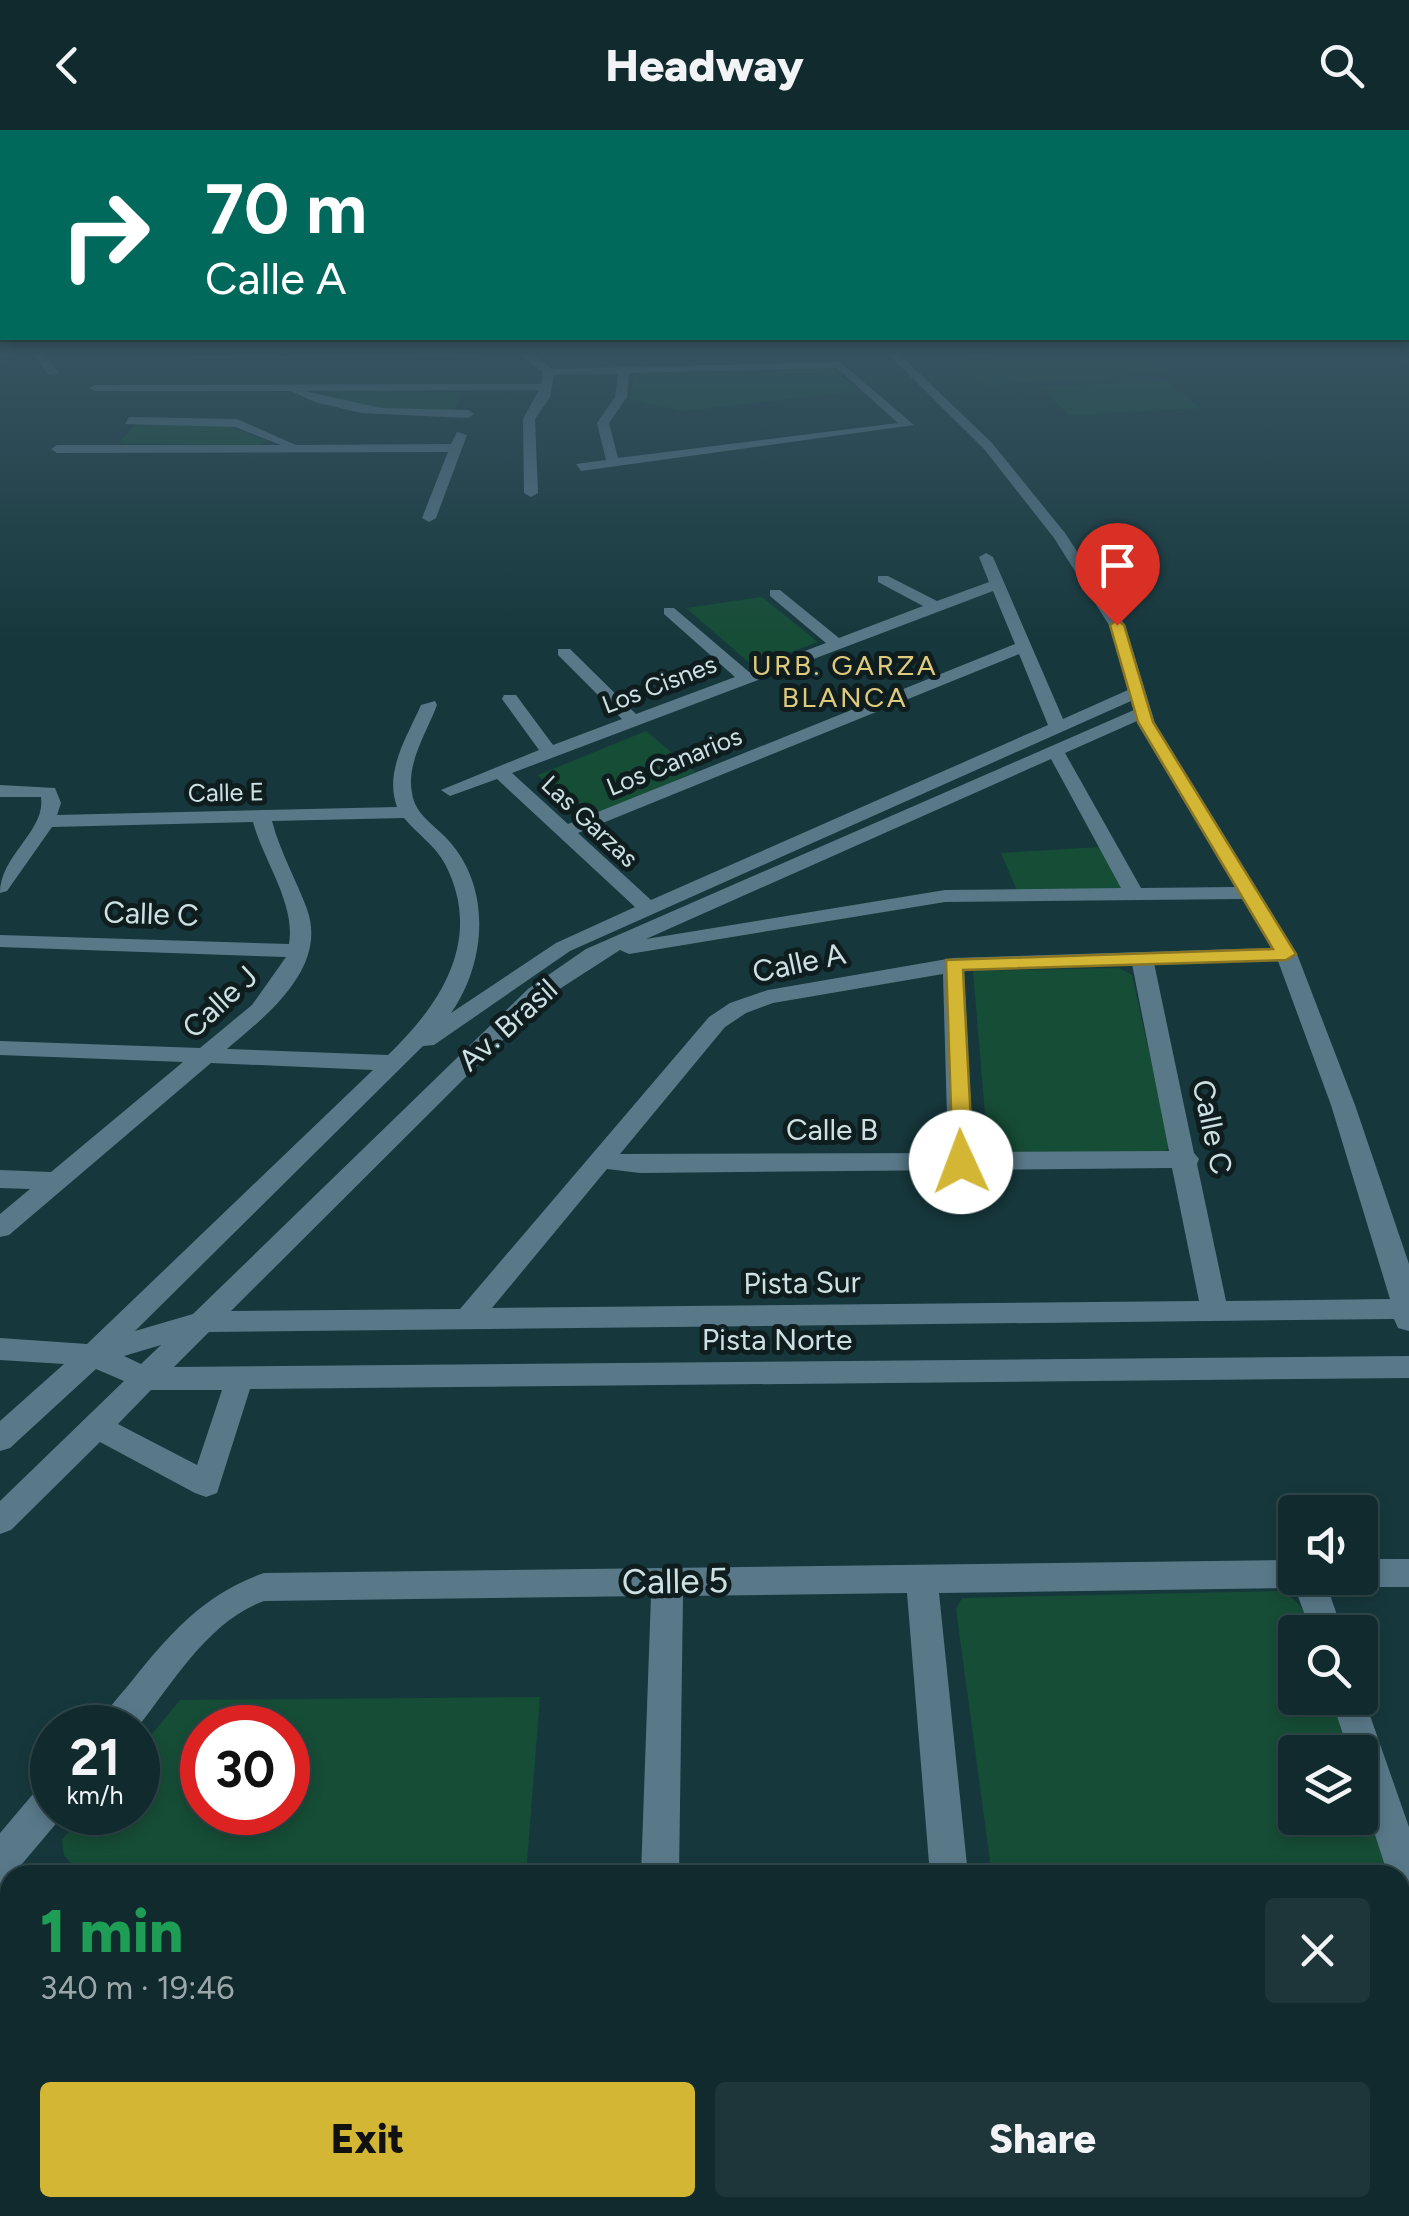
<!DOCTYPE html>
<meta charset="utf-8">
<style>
:root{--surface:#102a2d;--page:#1e3639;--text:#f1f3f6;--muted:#9ca7aa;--line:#304649;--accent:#d4b635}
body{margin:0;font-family:Figtree,sans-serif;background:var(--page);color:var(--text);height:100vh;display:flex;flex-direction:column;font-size:38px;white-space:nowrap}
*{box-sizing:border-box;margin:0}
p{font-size:32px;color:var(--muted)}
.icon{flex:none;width:55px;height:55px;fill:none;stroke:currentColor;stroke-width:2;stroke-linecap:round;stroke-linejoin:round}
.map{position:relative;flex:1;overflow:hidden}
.details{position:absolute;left:0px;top:1735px;width:1410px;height:352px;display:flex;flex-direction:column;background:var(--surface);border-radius:30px 30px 0 0;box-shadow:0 5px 15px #0003,0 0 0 2px var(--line)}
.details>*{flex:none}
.top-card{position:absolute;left:0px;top:0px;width:1410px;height:210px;box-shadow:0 5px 15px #0003,0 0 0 2px var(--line);background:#00695c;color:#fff;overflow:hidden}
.tools{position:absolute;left:1278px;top:1365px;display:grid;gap:20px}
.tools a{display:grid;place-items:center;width:100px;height:100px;border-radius:10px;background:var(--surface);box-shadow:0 5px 15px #0003,0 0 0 2px var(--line);font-size:50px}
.speed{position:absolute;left:30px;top:1575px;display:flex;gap:20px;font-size:50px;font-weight:700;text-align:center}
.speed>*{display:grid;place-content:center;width:130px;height:130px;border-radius:50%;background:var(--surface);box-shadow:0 5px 15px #0003,0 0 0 2px var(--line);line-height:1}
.speed small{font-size:25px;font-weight:400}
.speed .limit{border:15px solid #d22;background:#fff;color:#111}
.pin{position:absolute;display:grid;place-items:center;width:85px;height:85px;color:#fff;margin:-102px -42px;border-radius:50% 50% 50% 0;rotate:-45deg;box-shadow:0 0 10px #0007}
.pin .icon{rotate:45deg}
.me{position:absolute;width:110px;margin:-55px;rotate:358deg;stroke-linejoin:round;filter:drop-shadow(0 0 8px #0008)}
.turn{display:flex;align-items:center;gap:35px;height:210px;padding:0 40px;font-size:45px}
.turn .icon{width:130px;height:130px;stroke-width:2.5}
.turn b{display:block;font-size:70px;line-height:85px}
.round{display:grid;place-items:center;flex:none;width:105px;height:105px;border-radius:10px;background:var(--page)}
.summary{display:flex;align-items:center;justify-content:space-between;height:170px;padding:0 40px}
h1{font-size:60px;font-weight:800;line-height:75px;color:#1e9e55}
.action{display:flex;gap:20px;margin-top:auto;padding:20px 40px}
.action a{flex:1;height:115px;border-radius:10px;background:var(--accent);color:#111;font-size:40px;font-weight:800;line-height:115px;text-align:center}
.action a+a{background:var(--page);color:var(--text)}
header{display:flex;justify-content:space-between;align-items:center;height:130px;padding:0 40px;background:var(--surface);font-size:45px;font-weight:800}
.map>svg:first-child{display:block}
.green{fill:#164d36;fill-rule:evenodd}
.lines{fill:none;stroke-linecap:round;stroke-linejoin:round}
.minor{fill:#597989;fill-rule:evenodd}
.route{fill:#d4b635;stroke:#8a7622;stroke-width:2.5}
.labels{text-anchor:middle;stroke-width:10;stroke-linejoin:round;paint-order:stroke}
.far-street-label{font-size:25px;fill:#cde0e2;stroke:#0f1d1f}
.far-neighbourhood-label{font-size:28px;letter-spacing:2.5px;fill:#deca7c;stroke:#0f1d1f}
.street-label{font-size:30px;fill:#cde0e2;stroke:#0f1d1f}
.near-street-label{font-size:35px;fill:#cde0e2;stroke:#0f1d1f}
</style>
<header><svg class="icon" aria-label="back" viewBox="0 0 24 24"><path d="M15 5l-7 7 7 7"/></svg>Headway<svg class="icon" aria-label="search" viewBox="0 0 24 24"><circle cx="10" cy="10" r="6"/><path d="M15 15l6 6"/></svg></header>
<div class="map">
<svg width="1409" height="2086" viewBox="0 0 1409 2086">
<rect width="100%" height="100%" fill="#16383c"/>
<!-- green -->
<g class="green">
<path d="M1015 221H1139L1168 242 985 255 951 226Z"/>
<path d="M833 237 858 261 682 281 630 269 636 242Z"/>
<path d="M1167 251 1200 278 1069 285 1042 257Z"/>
<path d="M331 261 461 262 455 279 449 281 360 279 324 264Z"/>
<path d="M142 294 231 297 268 311 259 315 119 313 134 295Z"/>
<path d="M762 467 818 512 753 536 686 478Z"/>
<path d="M646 601 695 642 584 690 538 645Z"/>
<path d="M1100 717 1126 759 1018 763 1001 723Z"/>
<path d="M1119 838 1132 845 1170 1018 1163 1022 993 1023 988 1020 973 841Z"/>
<path d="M1279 1461C1300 1469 1305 1482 1311 1502H1295V1568H1332L1350 1622H1295V1688H1360V1654L1389 1745H992L956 1479 962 1468Z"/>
<path d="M540 1567 526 1745 75 1739 64 1725 62 1710 85 1683 138 1682V1621L180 1570ZM202 1598H288V1682H202Z"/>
</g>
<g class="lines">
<!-- minor -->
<g class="minor">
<path d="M0 221H43L58 243 48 245 34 224 0 227Z"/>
<path d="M322 221H594L535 225 552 239 840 232 914 295 581 341 576 334 606 330 597 293 615 267 618 244 554 245 550 267 535 289 538 363 531 367 524 363 523 289 539 260 304 261 381 278 468 280 474 284 468 288 361 283 315 272 291 261H95L89 258 95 255 541 254 543 243 521 225 198 229 192 226ZM837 238 898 293 618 328 609 293 627 267 629 243Z"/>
<path d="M885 221H896L992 313 1065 403 1125 495 1155 593 1297 824 1355 975 1409 1134V1201L1398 1198 1394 1189 209 1202 174 1237 1409 1226V1248L250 1259 217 1363 206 1367 195 1363 100 1312 11 1400 0 1404V1371L124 1251 96 1239 10 1318 0 1321V1291L64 1234 0 1230V1208L87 1214 373 940 211 933 9 1105 0 1107V1084L30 1059 0 1058V1040L51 1042 183 932 0 925V911L200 918 252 875 286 827 0 817V805L289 814C296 774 263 730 253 692L52 697 7 761 0 763C0 725 46 701 41 667H0V655L55 658 61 673 57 685 397 677C384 641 407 607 421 575L435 571 437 575C427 602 406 633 412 663 415 685 435 695 449 711 492 759 486 833 451 883L556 813 635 777 497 649 450 666 441 660 539 620 502 569 504 565H516L553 615 622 589 558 525V519H570L636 584 735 547 664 484V478H674L749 542 826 513 770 466V460H780L839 508 923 476 878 452V446H888L937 471 989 452 979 427 986 423 993 427 1063 589 1128 560 1109 495 1054 408 984 319ZM993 461 1015 514 568 694 512 643ZM1019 524 1048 595 651 770 578 703ZM1131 571 1134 580 586 819 528 859 193 1184 135 1201 423 916 434 915 570 821ZM1137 591V593L1235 757 1141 758 1065 623ZM1051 629 1121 758 945 760 646 809ZM404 688C417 704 435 715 445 734 484 809 441 874 388 925L227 919C267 885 328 838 307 779 296 749 280 722 272 691ZM1243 769 1272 818 953 828 768 860 730 873 709 887 460 1179 231 1181 544 869 620 820 629 824 945 772ZM1278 831 1331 975 1390 1169 1226 1171 1197 1034 1199 1029 1194 1023 1154 833ZM1132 834 1169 1021 973 1022 964 840ZM943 844 948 1023 620 1024 725 897 746 883 773 873ZM1172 1038 1199 1171 492 1178 607 1039 640 1043ZM161 1215 141 1234 124 1226ZM151 1260H222L197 1335 118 1294Z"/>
<path d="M129 287 237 289 296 315 451 314 457 302 467 305 436 388 429 392 422 388 448 322 57 323 51 319 57 315H281L235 297 125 294Z"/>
<path d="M1360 1429H1409V1457H1360L1349 1453 1346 1448H1360Z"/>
<path d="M1295 1430V1448H1324L1343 1502H1311L1295 1458 939 1463 968 1745H930L907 1463 683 1466 679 1745H641L651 1466 264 1471C208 1491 172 1554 137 1598H98C105 1580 119 1567 131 1552 169 1504 205 1463 264 1443Z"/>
<path d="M1360 1557 1409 1697V1771L1400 1767V1745H1388L1360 1658V1622H1349L1331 1568H1360Z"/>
<path d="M52 1652V1682L65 1683 16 1741 24 1745H10V1776L0 1775V1703L39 1657Z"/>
<path d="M1409 1791V1835L1400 1839V1795Z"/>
</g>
</g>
<!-- sky -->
<linearGradient id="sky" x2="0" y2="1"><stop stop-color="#0c1f21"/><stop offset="0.43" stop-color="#365361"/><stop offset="1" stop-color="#365361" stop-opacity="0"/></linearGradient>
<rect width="1409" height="513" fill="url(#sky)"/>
<!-- route -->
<path class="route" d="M1117 490 1124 495 1153 592 1296 824 1286 830 963 840 973 1032 961 1040 953 1037 946 830 1273 819 1138 592 1110 495Z"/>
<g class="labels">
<!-- far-street labels -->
<g class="far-street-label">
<text transform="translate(659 554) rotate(-21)" y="9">Los Cisnes</text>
<text transform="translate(674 631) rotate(-22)" y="9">Los Canarios</text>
<text transform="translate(226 662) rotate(-1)" y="9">Calle E</text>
<text transform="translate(590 691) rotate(43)" y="9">Las Garzas</text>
</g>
<!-- far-neighbourhood labels -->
<g class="far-neighbourhood-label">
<text x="845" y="545">URB. GARZA<tspan x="845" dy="32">BLANCA</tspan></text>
</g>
<!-- street labels -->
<g class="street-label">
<text transform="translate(151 784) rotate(2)" y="10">Calle C</text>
<text transform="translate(799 833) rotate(-12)" y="10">Calle A</text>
<text transform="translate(220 872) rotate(-43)" y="10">Calle J</text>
<text transform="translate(508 895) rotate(-42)" y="10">Av. Brasil</text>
<text transform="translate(1212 997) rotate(78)" y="10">Calle C</text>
<text x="832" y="1010">Calle B</text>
<text transform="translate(802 1153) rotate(-1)" y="10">Pista Sur</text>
<text x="777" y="1220">Pista Norte</text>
</g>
<!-- near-street labels -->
<g class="near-street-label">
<text transform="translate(675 1451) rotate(-1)" y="12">Calle 5</text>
</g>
</g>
</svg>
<div class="tools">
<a><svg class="icon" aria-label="sound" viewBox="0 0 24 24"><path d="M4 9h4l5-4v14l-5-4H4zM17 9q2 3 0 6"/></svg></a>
<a><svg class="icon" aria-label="search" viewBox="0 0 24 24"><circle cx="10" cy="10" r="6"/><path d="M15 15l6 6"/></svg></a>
<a><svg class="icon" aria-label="layers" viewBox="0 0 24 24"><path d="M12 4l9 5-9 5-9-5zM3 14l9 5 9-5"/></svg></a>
</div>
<div class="speed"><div>21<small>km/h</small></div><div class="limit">30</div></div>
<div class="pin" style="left:1117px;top:495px;background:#d93025"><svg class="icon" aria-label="arrive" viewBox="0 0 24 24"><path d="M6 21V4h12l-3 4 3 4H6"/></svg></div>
<svg class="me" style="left:961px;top:1032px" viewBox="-20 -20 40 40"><circle r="19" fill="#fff"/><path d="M0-13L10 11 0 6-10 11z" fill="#d4b635"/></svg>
<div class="top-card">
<div class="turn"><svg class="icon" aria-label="right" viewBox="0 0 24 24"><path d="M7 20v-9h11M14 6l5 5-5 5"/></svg><div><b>70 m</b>Calle A</div></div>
</div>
<section class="details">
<div class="summary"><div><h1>1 min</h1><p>340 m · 19:46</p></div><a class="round"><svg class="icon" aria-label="close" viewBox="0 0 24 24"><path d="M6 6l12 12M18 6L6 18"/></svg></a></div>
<div class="action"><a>Exit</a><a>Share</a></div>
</section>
</div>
